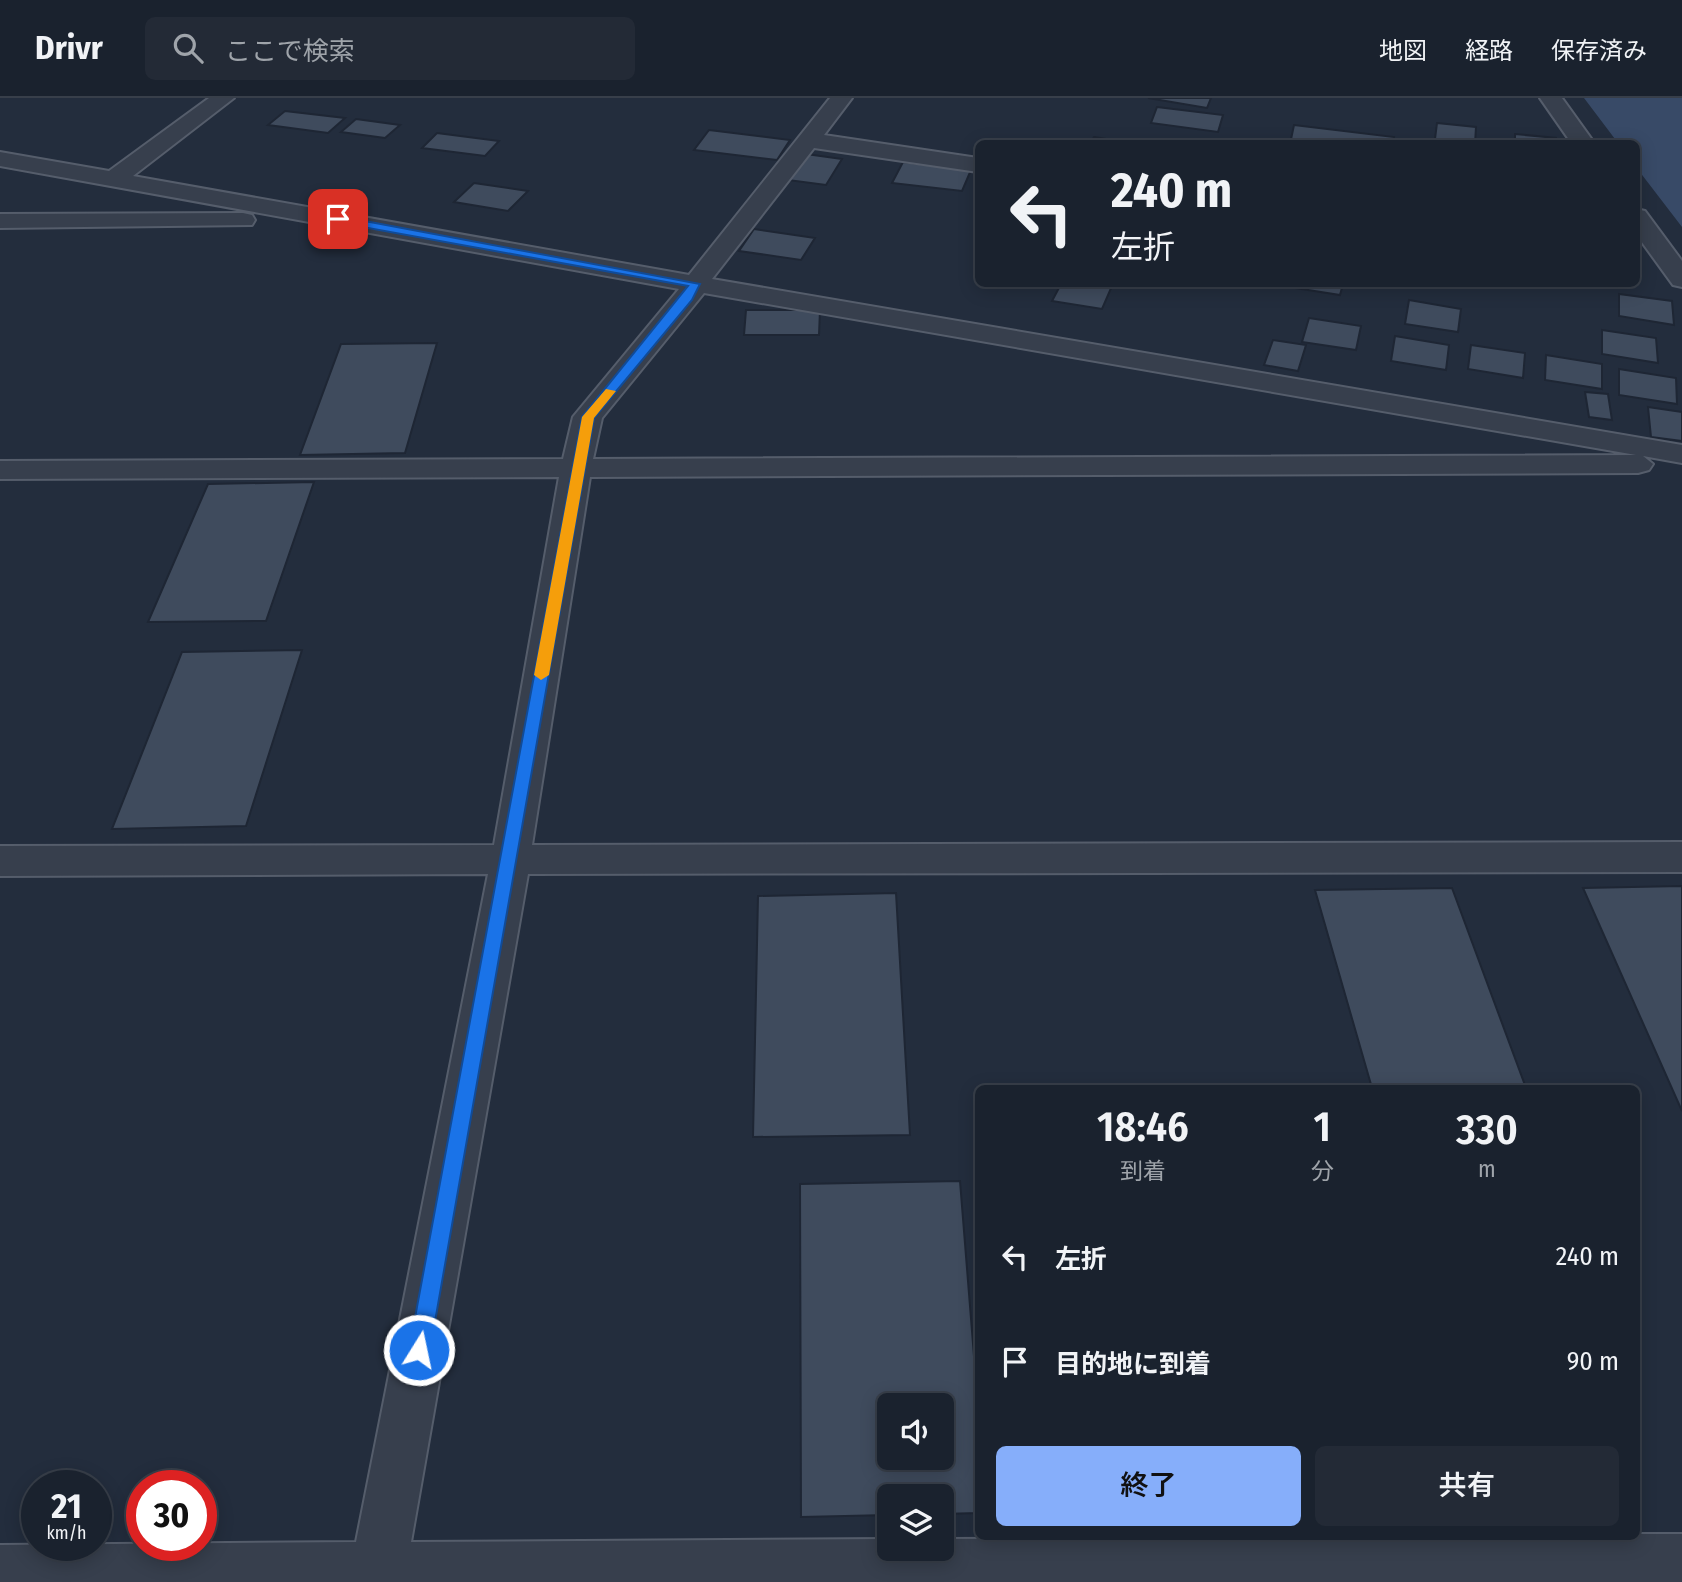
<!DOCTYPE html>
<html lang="ja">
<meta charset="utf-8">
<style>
:root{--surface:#1a222e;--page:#232a36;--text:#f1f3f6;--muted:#9fa4aa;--line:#383f4a;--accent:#86aefa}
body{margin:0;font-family:"Fira Sans Condensed","Noto Sans JP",sans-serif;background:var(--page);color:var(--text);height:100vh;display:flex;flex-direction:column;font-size:26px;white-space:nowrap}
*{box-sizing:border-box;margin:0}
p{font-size:23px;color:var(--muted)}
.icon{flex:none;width:38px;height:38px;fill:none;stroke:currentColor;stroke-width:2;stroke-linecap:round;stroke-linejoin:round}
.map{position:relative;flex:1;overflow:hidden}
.drawer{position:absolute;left:975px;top:987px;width:665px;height:455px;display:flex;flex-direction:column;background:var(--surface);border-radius:10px;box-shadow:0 4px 18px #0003,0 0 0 2px var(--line)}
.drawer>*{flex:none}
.guide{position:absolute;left:975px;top:42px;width:665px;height:147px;border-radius:10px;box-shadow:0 4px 18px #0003,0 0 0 2px var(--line);background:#1a222e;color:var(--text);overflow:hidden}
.tools{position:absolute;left:877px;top:1295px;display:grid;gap:14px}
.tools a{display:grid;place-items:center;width:77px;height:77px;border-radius:10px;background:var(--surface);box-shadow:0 4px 18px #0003,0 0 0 2px var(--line);font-size:35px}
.speed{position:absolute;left:21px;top:1372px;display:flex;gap:14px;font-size:35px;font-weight:700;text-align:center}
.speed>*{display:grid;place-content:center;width:91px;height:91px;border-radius:50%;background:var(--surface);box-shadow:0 4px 18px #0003,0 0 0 2px var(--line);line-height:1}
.speed small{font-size:18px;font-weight:400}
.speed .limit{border:10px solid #d22;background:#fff;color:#111}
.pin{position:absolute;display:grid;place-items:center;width:60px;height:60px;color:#fff;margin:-30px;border-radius:14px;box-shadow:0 4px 10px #0006}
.me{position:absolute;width:77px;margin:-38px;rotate:10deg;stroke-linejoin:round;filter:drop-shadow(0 0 5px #0008)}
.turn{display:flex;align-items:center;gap:24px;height:147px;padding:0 21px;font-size:32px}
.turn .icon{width:91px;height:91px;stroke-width:2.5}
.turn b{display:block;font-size:49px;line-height:60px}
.eta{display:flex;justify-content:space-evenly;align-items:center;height:119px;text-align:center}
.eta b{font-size:42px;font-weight:600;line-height:49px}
.button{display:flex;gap:14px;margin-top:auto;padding:14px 21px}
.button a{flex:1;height:80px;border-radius:10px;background:var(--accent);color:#111;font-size:28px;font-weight:600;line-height:80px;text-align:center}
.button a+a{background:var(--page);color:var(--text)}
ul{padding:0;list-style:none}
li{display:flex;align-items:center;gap:21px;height:105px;padding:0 21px}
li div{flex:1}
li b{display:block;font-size:26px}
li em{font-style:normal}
header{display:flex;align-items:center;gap:42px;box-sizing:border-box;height:98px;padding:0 35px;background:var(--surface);border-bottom:2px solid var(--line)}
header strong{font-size:33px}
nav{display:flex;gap:38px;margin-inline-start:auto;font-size:24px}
.search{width:490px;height:63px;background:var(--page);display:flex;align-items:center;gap:18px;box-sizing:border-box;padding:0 24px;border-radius:10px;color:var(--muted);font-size:26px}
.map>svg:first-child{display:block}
.water{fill:#384a67}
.building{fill:#3f4b5d;stroke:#1e2634;stroke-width:2;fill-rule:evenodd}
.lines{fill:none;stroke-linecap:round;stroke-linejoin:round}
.minor-casing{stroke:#555d6b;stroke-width:4}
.minor{fill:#373f4d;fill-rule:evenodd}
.route{fill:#1a73e8;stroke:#114b97;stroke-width:2}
.slow{fill:#f59e0b}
</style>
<header>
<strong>Drivr</strong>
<div class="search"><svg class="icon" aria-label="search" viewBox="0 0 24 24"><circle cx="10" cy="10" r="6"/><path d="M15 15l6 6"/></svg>ここで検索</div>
<nav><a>地図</a><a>経路</a><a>保存済み</a></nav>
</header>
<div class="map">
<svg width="1682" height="1484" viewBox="0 0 1682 1484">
<rect width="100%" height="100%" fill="#232d3d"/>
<!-- water -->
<path class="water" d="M1584 0H1682V129L1636 69V46L1618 45Z"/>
<!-- building -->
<g class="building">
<path d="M1148 0H1211L1207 10Z"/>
<path d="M1157 9 1223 17 1218 34 1151 25Z"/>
<path d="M285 13 345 20 328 35 268 27Z"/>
<path d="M356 21 400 27 385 40 341 34Z"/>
<path d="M1437 25 1476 29 1475 46 1435 41Z"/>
<path d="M1294 27 1394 39 1393 46H1290Z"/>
<path d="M709 32 790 42 777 62 694 52Z"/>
<path d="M437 35 499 43 485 58 422 50Z"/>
<path d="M1515 36 1556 40V46H1515Z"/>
<path d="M1094 39 1137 46H1090Z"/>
<path d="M806 56 842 61 826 87 788 82Z"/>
<path d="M903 64 971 72 962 93 892 85Z"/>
<path d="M474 85 528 93 508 113 454 104Z"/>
<path d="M754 131 815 140 801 162 739 153Z"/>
<path d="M1061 186H1094L1112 188 1102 211 1052 203Z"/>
<path d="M1290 186H1343L1340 197 1289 189Z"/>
<path d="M1619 196 1672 203 1674 227 1619 218Z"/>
<path d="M1409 202 1461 211 1458 234 1405 226Z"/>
<path d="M746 212H820L819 237H744Z"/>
<path d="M1309 220 1361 228 1356 252 1302 244Z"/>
<path d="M1602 232 1656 240 1658 265 1602 256Z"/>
<path d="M1395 238 1449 247 1446 272 1391 263Z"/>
<path d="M1273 242 1306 247 1298 273 1264 267Z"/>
<path d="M437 245 405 355 300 357 341 246Z"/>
<path d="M1471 247 1525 255 1523 280 1468 271Z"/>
<path d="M1546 257 1602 266V291L1545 282Z"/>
<path d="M1619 271 1676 280 1677 306 1619 297Z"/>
<path d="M1585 294 1608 296 1612 322 1589 319Z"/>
<path d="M1648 309 1682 314V343L1651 339Z"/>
<path d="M314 384 266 523 148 524 208 386Z"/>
<path d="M302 552 246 728 112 731 182 554Z"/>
<path d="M1682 788V1013L1583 790Z"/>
<path d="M1452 790 1526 990H1372L1315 792Z"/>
<path d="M896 795 910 1037 753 1039 758 798Z"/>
<path d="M960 1083 978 1308V1415L942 1416V1398H889V1417L801 1419 800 1086ZM889 1307H942V1360H889Z"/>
</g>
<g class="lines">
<defs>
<g id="minor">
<path d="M209 0H234L133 78 689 177 830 0H852L824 37 978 60V74L814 50 712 181 1682 347V365L1643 358 1653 366 1649 372 1638 375 590 379 532 747 1682 744V774L528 776 411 1444 889 1441V1451H942V1441L1636 1438V1436H1682V1484H0V1447L356 1444 488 776 0 778V748L494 747 559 379 0 381V363L563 361 573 319 679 191 0 68V54L109 73ZM704 195 1636 357 593 361 602 320Z"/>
<path d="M1540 0H1562L1595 46H1572Z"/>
<path d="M1636 111 1645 113 1682 163V189L1673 187 1636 136Z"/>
<path d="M243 115 252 117 255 122 252 127 0 130V116Z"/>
</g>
</defs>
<!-- minor casing -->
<use href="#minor" class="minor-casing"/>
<!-- minor -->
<use href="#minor" class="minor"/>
</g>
<!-- route -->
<path class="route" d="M338 118 700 186 692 202 594 320 430 1252 427 1259 419 1262 412 1259 409 1252 582 319 688 188 335 124V119Z"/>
<!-- slow -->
<path class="slow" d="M606 291 616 293 594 320 549 577 541 582 534 577 582 319Z"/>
</svg>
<div class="tools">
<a><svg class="icon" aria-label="sound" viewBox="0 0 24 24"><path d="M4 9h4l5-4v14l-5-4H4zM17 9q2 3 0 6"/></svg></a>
<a><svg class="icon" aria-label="layers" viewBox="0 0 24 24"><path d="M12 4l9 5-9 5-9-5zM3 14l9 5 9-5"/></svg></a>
</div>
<div class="speed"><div>21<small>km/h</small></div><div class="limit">30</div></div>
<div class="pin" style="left:338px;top:121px;background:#d93025"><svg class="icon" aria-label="arrive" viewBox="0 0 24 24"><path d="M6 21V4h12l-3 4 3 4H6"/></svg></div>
<svg class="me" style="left:419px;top:1252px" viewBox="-20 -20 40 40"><circle r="17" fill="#1a73e8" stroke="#fff" stroke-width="3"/><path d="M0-11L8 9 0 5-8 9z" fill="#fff"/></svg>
<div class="guide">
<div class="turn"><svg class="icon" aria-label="left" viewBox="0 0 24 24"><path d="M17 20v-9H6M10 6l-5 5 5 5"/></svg><div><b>240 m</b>左折</div></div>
</div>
<section class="drawer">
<div class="eta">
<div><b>18:46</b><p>到着</p></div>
<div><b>1</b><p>分</p></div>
<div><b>330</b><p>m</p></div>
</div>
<ul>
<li><svg class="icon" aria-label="left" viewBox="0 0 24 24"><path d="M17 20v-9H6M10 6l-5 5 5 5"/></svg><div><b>左折</b></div><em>240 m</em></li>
<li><svg class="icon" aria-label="arrive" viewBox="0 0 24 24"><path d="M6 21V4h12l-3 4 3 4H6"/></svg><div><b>目的地に到着</b></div><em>90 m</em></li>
</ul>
<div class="button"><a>終了</a><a>共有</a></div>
</section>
</div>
